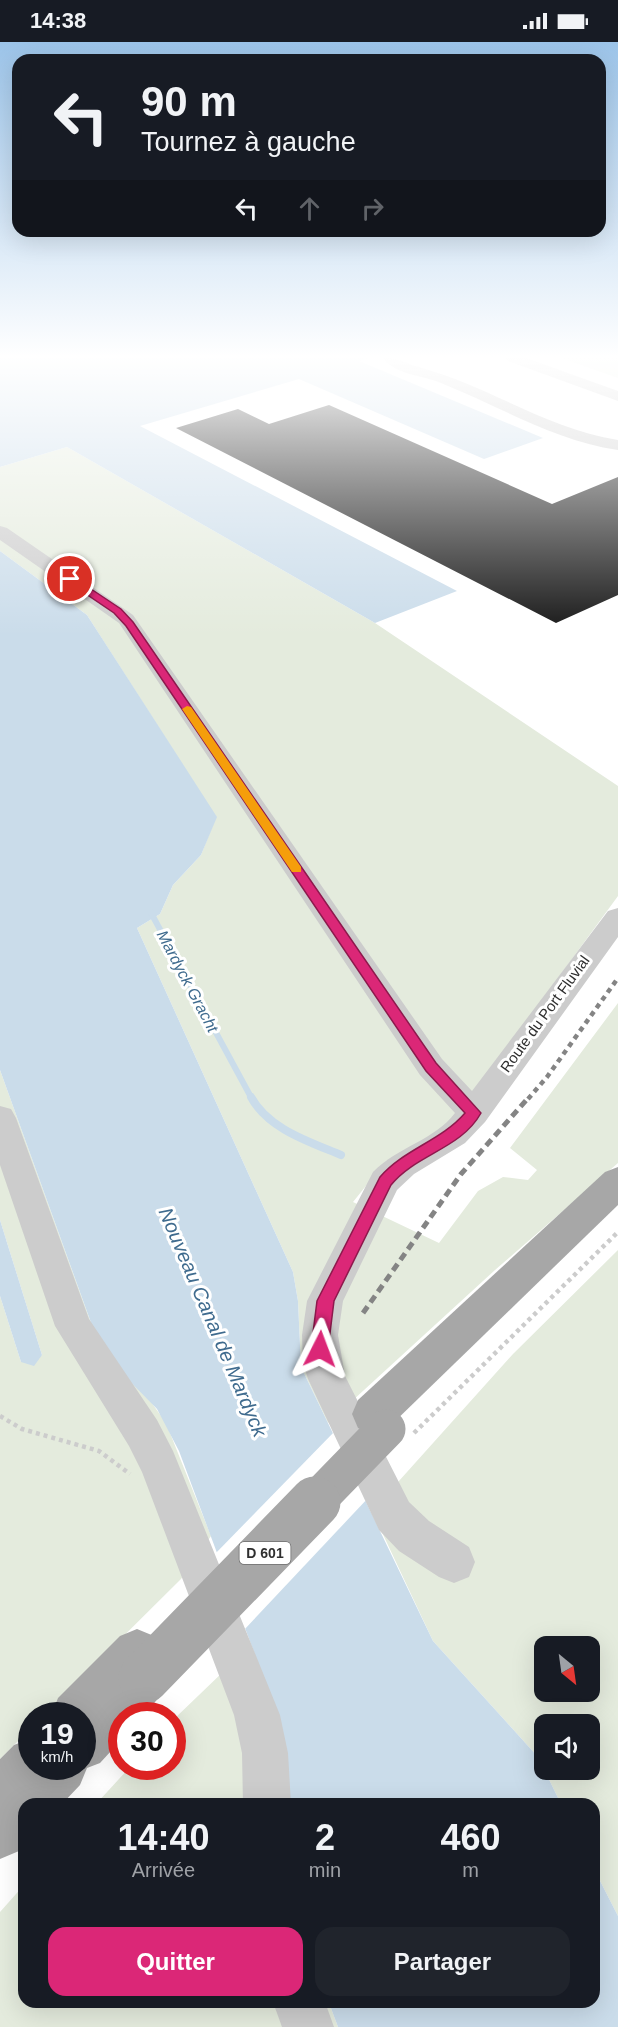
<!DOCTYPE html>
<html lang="fr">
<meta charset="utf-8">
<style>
:root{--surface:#171b24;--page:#20242c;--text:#f1f3f6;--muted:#9ea1a6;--accent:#db2777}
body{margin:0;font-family:Arial,sans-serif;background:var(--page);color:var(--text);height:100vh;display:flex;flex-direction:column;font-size:22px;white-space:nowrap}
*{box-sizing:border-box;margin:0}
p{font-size:20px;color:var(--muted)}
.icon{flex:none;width:33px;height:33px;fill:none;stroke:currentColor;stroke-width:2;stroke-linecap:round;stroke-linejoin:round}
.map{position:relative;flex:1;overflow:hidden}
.drawer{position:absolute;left:18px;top:1756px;width:582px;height:210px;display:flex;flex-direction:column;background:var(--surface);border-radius:18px;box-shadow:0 6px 24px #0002}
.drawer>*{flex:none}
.top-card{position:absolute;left:12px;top:12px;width:594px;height:183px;border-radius:18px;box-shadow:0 6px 24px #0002;background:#171b24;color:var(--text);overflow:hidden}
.needle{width:39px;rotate:151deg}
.buttons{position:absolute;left:534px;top:1594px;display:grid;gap:12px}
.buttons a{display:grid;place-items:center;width:66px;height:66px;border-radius:12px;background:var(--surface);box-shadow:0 6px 24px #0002;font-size:30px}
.speed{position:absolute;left:18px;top:1660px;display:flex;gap:12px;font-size:30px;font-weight:700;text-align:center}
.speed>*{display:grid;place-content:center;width:78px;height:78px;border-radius:50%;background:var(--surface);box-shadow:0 6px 24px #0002;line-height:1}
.speed small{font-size:15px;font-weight:400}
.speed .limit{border:9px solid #d22;background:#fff;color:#111}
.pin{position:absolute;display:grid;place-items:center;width:51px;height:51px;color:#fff;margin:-26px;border:3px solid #fff;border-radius:50%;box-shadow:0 2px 6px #0007}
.me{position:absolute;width:66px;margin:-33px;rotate:3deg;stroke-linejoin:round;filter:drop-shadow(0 0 4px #0008)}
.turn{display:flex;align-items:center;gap:21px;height:126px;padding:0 30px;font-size:27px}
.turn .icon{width:78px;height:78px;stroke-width:2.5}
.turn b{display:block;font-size:42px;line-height:51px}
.lanes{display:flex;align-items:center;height:57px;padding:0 30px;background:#0003;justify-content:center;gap:30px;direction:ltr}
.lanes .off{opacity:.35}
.eta{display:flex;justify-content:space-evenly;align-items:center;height:102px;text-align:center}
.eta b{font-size:36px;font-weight:700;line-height:42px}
.button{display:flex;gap:12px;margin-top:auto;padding:12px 30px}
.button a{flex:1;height:69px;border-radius:18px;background:var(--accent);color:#fff;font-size:24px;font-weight:700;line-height:69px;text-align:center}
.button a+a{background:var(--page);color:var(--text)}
.status{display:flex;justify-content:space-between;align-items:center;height:42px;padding:0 30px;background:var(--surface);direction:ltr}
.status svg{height:16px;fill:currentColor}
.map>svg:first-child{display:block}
.green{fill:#e4ebdd;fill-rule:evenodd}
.water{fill:#cadcea}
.pier{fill:#fff}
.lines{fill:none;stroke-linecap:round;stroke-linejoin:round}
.stream-far1{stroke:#cadcea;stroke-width:6}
.stream{stroke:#cadcea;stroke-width:8}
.building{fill:#161616}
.path{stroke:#ccc;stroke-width:4.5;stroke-dasharray:4 4;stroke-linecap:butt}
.minor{fill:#ccc;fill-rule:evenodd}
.major{fill:#a7a7a7;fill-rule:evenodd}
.rail-far1{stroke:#848484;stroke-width:4.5;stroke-dasharray:5 4.5;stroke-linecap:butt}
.rail{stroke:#848484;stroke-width:5;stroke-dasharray:8 5;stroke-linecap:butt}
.major-bridge-far1{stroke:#a7a7a7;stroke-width:39}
.major-bridge{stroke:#a7a7a7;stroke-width:51}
.route{fill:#db2777;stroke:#8e194d;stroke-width:1.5}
.slow{fill:#f59e0b}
.labels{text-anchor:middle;stroke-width:6;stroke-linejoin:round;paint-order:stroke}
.shield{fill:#fff;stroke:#6d6d6d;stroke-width:1.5}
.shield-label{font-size:14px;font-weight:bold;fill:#2f2f2f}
.street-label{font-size:15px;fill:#2f2f2f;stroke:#fff}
.water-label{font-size:16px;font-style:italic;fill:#3f6b8e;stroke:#fff}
.near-water-label{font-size:20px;font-style:italic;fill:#3f6b8e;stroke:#fff}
</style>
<div class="status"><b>14:38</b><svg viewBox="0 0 49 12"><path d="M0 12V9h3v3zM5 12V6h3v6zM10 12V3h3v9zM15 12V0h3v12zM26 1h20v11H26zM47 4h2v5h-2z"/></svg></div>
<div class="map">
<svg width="618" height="1985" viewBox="0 0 618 1985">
<rect width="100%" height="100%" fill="#fff"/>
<!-- green -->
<g class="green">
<path d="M561 316H618V336Z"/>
<path d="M67 405 375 581 618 744V854L454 1078 444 1090 386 1119 353 1160 439 1201 478 1149 503 1135 528 1138 537 1128 510 1106 618 961V1121L495 1228 328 1381 301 1325 298 1259 293 1230 137 886 160 872 173 843 201 813 216 775 87 573 0 509V425Z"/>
<path d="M0 1028 94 1289 113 1322 149 1357 166 1381 211 1494 181 1537 43 1674H32L31 1686 0 1717V1254L21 1320 42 1313 0 1178Z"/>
<path d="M618 1208V1874L594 1827V1762H561L538 1715 433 1599 372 1469 513 1312ZM544 1605H590V1650H544ZM544 1683H590V1728H544Z"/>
<path d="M251 1603 287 1748V1762H96L130 1725H172L173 1678Z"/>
<path d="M24 1843V1960L329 1961 338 1985H0V1870Z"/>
</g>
<!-- water -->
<g class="water">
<path d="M0 316H370L359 319 543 396 484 417 299 337 140 384 457 549 375 581 67 405 0 425Z"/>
<path d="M0 509 87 573 217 775 201 813 173 843 160 872 137 886 293 1230 298 1259 301 1325 433 1599 538 1715 561 1762H287L276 1669 179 1409 157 1367 113 1322 94 1289 0 1028Z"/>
<path d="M0 1178 42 1313 34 1324 21 1320 0 1254Z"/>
<path d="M594 1827 618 1874V1985H338L329 1961 594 1960Z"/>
</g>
<!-- pier -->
<path class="pier" d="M335 1389 369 1455 243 1589 214 1513Z"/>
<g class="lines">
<!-- stream-far1 -->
<path class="stream-far1" d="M150 869 252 1057"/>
<!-- stream -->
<path class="stream" d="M251 1055C268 1087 310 1100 341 1113"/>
</g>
<!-- building -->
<path class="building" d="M329 363 552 462 618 435V553L556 581 176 386 238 367 269 382Z"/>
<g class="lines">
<!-- path -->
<g class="path">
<path d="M0 1374 22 1387 99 1409 130 1432"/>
<path d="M414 1391 618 1190"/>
</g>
<!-- minor -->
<g class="minor">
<path d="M383 316C398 315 407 322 422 326 490 345 548 387 618 398V408C553 398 501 365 441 341 422 333 396 333 383 316Z"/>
<path d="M506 316H526L618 349V359L508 319Z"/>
<path d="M0 484 7 486 133 573 442 1017 472 1049 608 869 618 866V895L485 1080 465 1101 414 1132 397 1148 343 1259 338 1293 345 1334 409 1460 429 1479 469 1505 475 1520 469 1535 454 1541 439 1535 399 1509 379 1488 308 1337 303 1321 302 1293 307 1259 373 1130C397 1105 435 1098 455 1071L420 1033 119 581 0 498Z"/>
<path d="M0 1064 11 1067 16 1076 89 1277 157 1378 173 1409 280 1673 288 1711 291 1762H243L242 1711 234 1673 142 1430 129 1404 55 1284 0 1123Z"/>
<path d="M273 1960H325L334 1985H282Z"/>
</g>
<!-- major -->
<g class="major">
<path d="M618 1125V1163L388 1386 373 1392 358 1386 352 1372 358 1358 605 1130Z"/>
<path d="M137 1587 154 1594 161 1611 159 1617 169 1636 161 1653 143 1674H122V1697L100 1721 87 1726 80 1743 62 1762H24V1803L19 1809 0 1817V1717L14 1703 32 1696V1725H82V1674H51L58 1656 120 1594Z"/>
</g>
<!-- rail-far1 -->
<path class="rail-far1" d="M528 1057 547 1035 618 936"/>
<!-- rail -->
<path class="rail" d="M363 1271 461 1132 529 1055"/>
<!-- major-bridge-far1 -->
<path class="major-bridge-far1" d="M314 1461 386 1387"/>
<!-- major-bridge -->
<path class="major-bridge" d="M144 1636 315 1460"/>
</g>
<!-- sky -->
<linearGradient id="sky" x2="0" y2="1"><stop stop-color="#9cc4e9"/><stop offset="0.53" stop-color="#fff"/><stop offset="1" stop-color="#fff" stop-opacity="0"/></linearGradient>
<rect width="618" height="594" fill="url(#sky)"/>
<!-- route -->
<path class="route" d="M67 535H73L121 567 133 580 436 1021 481 1071C461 1107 416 1112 391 1143L334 1259 328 1307 326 1313 320 1315 314 1313 311 1307 317 1259 380 1135C404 1107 441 1099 465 1071L426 1029 126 584 114 571 67 539Z"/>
<!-- slow -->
<path class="slow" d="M187 664 191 665 301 825V830H292L182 667Z"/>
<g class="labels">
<!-- shield labels -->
<rect class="shield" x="239.5" y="1500" width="51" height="22" rx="4.5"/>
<g class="shield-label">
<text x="265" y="1516">D 601</text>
</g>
<!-- street labels -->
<g class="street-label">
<text transform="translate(545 972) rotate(-54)" y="5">Route du Port Fluvial</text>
</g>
<!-- water labels -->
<g class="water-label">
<text transform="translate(188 939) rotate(62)" y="6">Mardyck Gracht</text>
</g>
<!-- near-water labels -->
<g class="near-water-label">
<text transform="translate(213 1280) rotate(67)" y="7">Nouveau Canal de Mardyck</text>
</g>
</g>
</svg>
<div class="buttons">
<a><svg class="needle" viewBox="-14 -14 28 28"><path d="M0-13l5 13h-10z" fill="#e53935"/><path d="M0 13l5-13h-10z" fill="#9ea1a6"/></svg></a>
<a><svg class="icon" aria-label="sound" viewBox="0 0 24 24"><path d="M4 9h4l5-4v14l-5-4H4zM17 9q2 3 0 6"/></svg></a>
</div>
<div class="speed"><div>19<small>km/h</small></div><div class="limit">30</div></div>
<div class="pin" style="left:70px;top:537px;background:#d93025"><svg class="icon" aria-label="arrive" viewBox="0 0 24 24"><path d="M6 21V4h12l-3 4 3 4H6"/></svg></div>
<svg class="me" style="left:320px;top:1307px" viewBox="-20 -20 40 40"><path d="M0-17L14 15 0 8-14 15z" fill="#db2777" stroke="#fff" stroke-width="4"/></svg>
<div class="top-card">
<div class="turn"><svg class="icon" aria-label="left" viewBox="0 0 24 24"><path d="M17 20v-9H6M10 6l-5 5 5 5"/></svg><div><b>90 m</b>Tournez à gauche</div></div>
<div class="lanes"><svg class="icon" aria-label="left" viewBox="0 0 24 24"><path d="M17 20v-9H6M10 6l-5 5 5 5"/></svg><svg class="icon off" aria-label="ahead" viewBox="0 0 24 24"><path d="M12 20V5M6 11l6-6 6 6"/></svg><svg class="icon off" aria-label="right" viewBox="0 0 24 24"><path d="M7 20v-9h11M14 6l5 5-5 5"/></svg></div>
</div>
<section class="drawer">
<div class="eta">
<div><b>14:40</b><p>Arrivée</p></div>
<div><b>2</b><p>min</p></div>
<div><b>460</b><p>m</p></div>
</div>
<div class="button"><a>Quitter</a><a>Partager</a></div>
</section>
</div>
